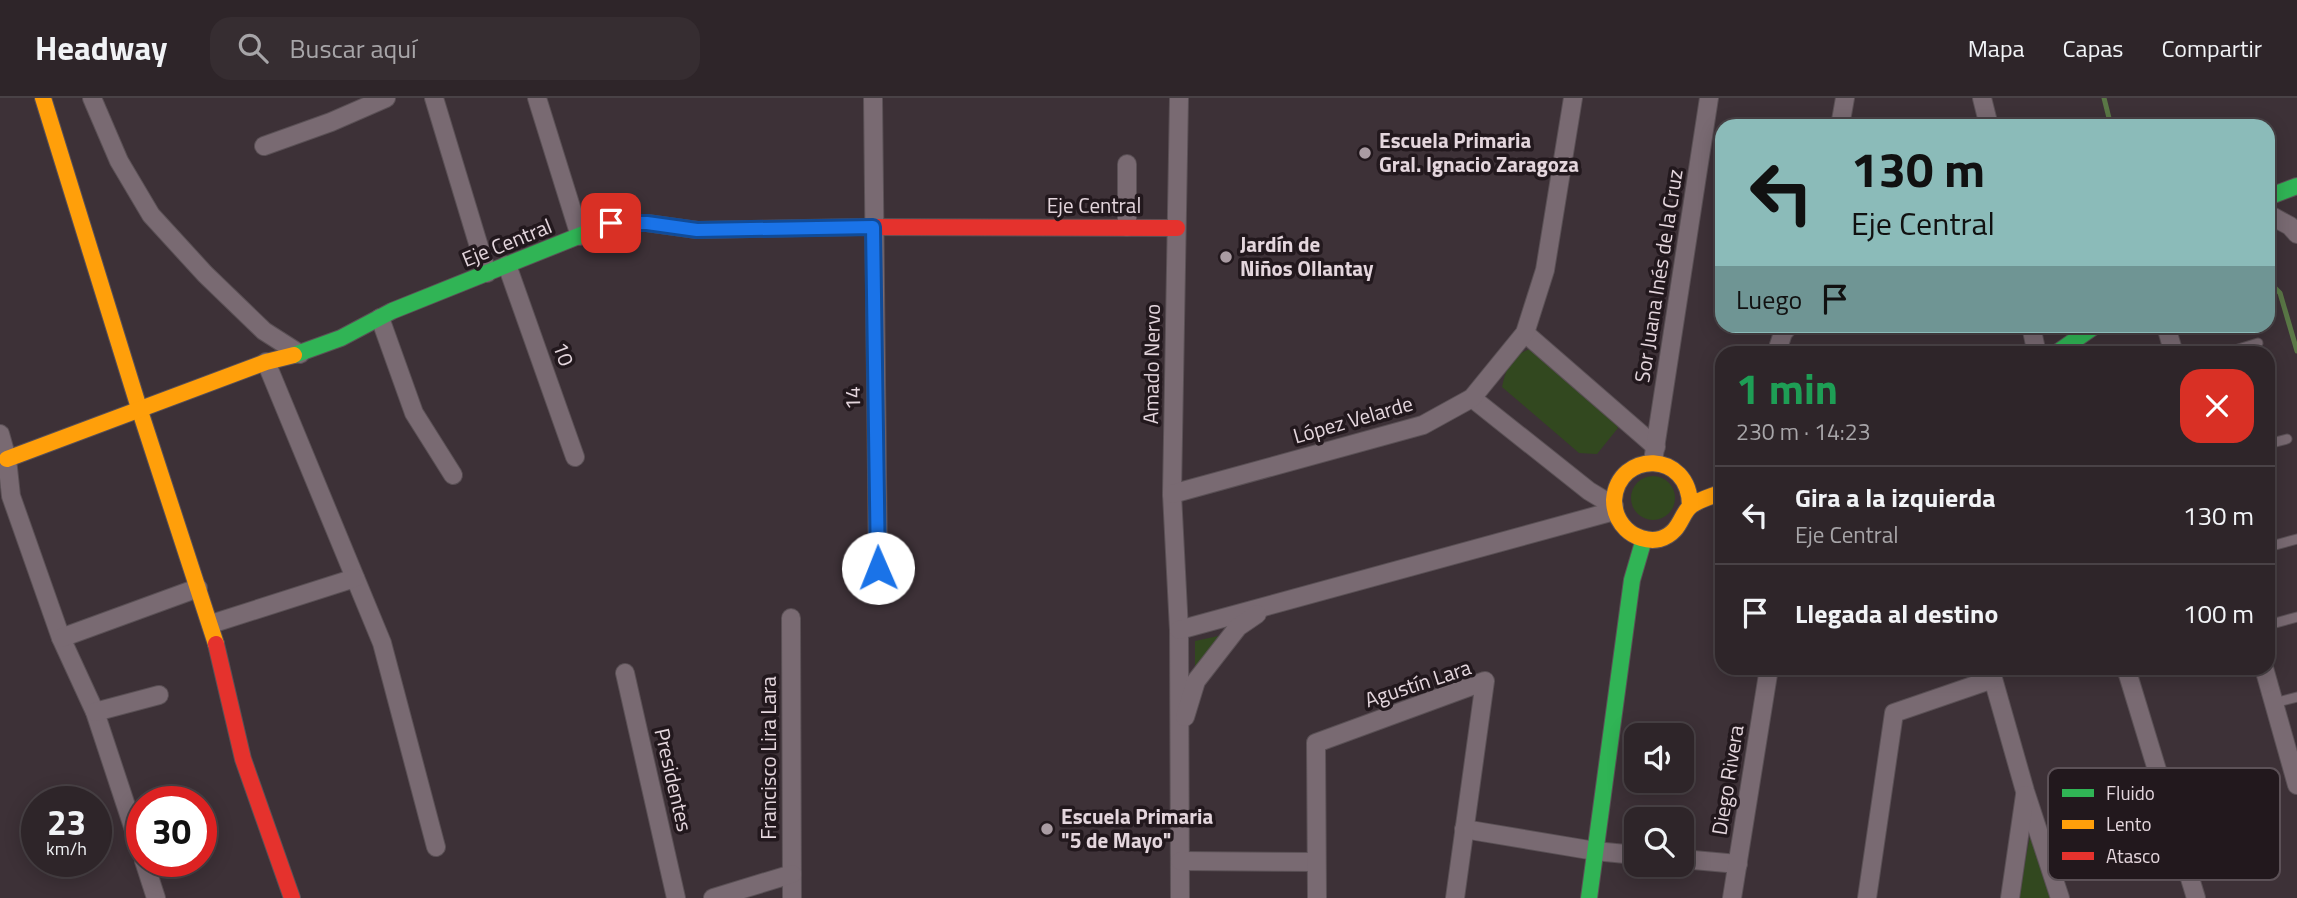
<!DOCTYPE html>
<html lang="es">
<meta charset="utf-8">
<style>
:root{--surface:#2e2529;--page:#362d31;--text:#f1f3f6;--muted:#a7a5a8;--line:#494246}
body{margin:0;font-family:"Titillium Web",sans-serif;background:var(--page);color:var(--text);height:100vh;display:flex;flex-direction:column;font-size:26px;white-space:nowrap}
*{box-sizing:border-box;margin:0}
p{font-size:23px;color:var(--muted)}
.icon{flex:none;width:38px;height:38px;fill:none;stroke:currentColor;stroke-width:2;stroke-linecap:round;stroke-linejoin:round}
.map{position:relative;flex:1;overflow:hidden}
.details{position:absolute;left:1715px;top:248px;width:560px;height:329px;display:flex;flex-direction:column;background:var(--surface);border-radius:21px;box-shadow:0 4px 18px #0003,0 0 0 2px var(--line)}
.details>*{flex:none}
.top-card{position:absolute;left:1715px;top:21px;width:560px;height:214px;border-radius:21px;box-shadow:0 4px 18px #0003,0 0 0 2px var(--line);background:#8bbbb9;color:#111;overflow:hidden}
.buttons{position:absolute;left:1624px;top:625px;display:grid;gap:14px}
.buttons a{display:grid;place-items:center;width:70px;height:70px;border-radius:14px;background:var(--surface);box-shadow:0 4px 18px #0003,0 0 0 2px var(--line);font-size:35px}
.speed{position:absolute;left:21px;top:688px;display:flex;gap:14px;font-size:35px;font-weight:700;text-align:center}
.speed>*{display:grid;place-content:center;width:91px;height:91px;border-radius:50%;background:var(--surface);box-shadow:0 4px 18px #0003,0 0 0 2px var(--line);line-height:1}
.speed small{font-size:18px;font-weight:400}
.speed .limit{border:10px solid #d22;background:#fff;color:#111}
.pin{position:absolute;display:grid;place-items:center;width:60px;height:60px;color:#fff;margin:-30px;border-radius:14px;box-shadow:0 4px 10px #0006}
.me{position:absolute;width:77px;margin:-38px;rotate:359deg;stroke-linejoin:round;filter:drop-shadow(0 0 5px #0008)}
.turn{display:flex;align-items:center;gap:24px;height:147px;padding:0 21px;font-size:32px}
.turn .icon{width:91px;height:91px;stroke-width:2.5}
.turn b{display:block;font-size:49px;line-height:60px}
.then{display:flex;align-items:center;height:66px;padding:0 21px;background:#0003;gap:14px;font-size:26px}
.round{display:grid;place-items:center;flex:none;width:74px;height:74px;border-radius:21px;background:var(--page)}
.overview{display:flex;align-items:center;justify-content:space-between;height:119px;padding:0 21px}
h1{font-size:42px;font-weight:700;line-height:52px;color:#1e9e55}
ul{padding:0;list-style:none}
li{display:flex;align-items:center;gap:21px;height:98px;padding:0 21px;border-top:2px solid var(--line)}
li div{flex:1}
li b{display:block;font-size:26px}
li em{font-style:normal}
header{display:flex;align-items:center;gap:42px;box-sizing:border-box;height:98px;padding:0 35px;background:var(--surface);border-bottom:2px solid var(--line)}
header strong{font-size:33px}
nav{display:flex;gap:38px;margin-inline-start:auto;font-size:24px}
.search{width:490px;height:63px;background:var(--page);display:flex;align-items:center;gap:18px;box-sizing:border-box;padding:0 24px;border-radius:21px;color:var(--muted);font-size:26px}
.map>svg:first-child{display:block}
.green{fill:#32481f}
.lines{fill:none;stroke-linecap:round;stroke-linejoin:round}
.stream{stroke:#5a7746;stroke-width:5}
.lane-casing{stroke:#5a5055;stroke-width:11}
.street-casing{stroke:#5a5055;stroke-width:20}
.fast-casing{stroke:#5a5055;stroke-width:18}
.slow-casing{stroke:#5a5055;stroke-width:18}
.jam-casing{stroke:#5a5055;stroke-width:18}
.lane{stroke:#796a72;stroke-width:9}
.street{stroke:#796a72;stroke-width:18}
.fast{stroke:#30b455;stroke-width:16}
.slow{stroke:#ff9f0a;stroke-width:16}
.jam{stroke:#e5322d;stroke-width:16}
.route-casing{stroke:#114b97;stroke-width:18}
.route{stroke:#1a73e8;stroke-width:12}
.poi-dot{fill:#aa9ca3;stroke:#22181d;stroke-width:2.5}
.labels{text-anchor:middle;stroke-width:7;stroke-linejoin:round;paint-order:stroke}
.poi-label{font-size:21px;font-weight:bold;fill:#e4d6dd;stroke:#22181d;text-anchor:start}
.street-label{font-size:21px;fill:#e4d6dd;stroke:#22181d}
.key{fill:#22181d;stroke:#5c5157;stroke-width:2}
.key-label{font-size:19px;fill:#e4d6dd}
</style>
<header>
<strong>Headway</strong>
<div class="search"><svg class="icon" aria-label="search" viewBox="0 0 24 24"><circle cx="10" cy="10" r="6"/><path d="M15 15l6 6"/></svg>Buscar aquí</div>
<nav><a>Mapa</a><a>Capas</a><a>Compartir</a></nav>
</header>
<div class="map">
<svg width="2297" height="800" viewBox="0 0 2297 800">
<rect width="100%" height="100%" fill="#3d3137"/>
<!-- green -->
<g class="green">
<path d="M1534 250 1613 317 1618 330 1597 356 1579 355 1502 289C1506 269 1513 255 1534 250Z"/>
<circle cx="1653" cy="400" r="22"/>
<path d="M1223 537 1195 573V543Z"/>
<path d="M2032 728 2051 800H2018Z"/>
</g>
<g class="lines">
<!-- stream -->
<g class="stream">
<path d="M2104 0 2111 28"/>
<path d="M2268 183 2280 195 2297 253"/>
</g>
<defs>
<g id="lane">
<path d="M2222 256 2258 245"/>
<path d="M2268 346 2287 341"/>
<path d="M2268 449 2297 441"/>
<path d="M2268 527 2297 519"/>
<path d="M2274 605 2297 599"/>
</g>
<g id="street">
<path d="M92 0 119 63 151 117 205 176 264 233 300 256"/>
<path d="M434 0 487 175"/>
<path d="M537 0 580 138"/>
<path d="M873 0 878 470"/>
<path d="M1179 0 1172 396 1179 532 1180 800"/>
<path d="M1982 0 1989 28"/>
<path d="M1840 28 1845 0"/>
<path d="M264 48 331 24 386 0"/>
<path d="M1127 66V129"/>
<path d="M2268 116 2290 128 2297 136"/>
<path d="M507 167 575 359"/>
<path d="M380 220 414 315 453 377"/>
<path d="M2031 228 2037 256"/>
<path d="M2166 228 2174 256"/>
<path d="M1525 235 1656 349"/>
<path d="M1778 250 1783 235 1789 228"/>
<path d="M266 264 382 545 436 749"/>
<path d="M1472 300 1589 393 1614 408"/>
<path d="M0 336 7 361 11 398 61 540 95 614 142 756"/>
<path d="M1653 363 1709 0"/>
<path d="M1172 396 1423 327 1472 300 1525 235 1545 172 1573 0"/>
<path d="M791 520 792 800"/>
<path d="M211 526 355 480"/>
<path d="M1179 532 1614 413"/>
<path d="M61 540 198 490"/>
<path d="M1990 570 2025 693 2060 800"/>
<path d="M2126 570 2196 800"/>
<path d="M2264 570 2297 687"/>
<path d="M625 575 676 800"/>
<path d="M95 614 159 597"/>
<path d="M1185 619 1196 583 1238 529 1257 516"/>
<path d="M1464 731 1595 753 1636 757"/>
<path d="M1682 761 1738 766"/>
<path d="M144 763 156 800"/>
<path d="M1180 763 1316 764"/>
<path d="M713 800 792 776"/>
<path d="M1317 800 1316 645 1485 583 1455 800"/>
<path d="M1732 800 1769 570"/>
<path d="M1867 800 1894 615 1993 581"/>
<path d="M2010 800 2025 697"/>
</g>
<g id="fast">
<path d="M2268 99 2297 88"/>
<path d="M2055 256 2095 228"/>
<path d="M294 257 341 240 392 213 611 125H647L697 132 859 129"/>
<path d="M1589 800 1632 482 1644 441"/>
</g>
<g id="slow">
<path d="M43 0 139 310 216 546"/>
<path d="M7 361 266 264 294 257"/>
<path d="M1690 408C1690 352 1618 352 1614 402 1614 412 1618 423 1626 431 1634 439 1648 444 1660 441 1682 434 1680 415 1692 407 1701 401 1713 398 1722 394"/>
</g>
<g id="jam">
<path d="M859 129 1177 130"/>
<path d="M216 546 243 661 292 800"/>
</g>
</defs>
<!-- lane casing -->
<use href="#lane" class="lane-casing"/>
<!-- street casing -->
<use href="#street" class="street-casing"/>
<!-- fast casing -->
<use href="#fast" class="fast-casing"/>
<!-- slow casing -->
<use href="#slow" class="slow-casing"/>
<!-- jam casing -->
<use href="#jam" class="jam-casing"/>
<!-- lane -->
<use href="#lane" class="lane"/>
<!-- street -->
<use href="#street" class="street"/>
<!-- fast -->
<use href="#fast" class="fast"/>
<!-- slow -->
<use href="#slow" class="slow"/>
<!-- jam -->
<use href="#jam" class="jam"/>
</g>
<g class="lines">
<defs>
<path id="route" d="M611 125H647L697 132 873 129 878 470"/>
</defs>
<!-- route casing -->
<use href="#route" class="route-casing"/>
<!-- route -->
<use href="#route" class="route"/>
</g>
<!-- markers -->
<g class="poi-dot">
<circle cx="1365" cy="55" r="7"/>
<circle cx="1226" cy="159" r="7"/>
<circle cx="1047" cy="731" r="7"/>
</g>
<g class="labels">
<!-- poi labels -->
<g class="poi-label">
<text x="1379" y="50">Escuela Primaria<tspan x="1379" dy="24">Gral. Ignacio Zaragoza</tspan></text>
<text x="1240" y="154">Jardín de<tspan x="1240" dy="24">Niños Ollantay</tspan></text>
<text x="1061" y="726">Escuela Primaria<tspan x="1061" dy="24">"5 de Mayo"</tspan></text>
</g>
<!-- street labels -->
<g class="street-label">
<text x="1094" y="115">Eje Central</text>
<text transform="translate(507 145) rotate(-22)" y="7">Eje Central</text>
<text transform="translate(1659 178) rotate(-81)" y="7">Sor Juana Inés de la Cruz</text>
<text transform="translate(563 256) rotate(70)" y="7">10</text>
<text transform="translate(1152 266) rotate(-89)" y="7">Amado Nervo</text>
<text transform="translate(853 300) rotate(-91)" y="7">14</text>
<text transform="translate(1353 322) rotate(-16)" y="7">López Velarde</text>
<text transform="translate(1418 586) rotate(-18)" y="7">Agustín Lara</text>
<text transform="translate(769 660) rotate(-90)" y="7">Francisco Lira Lara</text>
<text transform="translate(673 682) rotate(77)" y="7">Presidentes</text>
<text transform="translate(1728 682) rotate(-81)" y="7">Diego Rivera</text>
</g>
</g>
<!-- legend -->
<rect x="2048" y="670" width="232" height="112" rx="10" class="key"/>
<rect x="2062" y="691" width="32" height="8" fill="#30b455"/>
<rect x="2062" y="722" width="32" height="9" fill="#ff9f0a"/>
<rect x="2062" y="754" width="32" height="8" fill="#e5322d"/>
<g class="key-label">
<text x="2106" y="702">Fluido</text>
<text x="2106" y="733">Lento</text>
<text x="2106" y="765">Atasco</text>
</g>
</svg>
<div class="buttons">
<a><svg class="icon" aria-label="sound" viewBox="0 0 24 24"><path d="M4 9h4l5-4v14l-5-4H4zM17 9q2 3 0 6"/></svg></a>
<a><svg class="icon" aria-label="search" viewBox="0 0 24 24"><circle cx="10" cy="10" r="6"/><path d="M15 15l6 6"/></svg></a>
</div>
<div class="speed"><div>23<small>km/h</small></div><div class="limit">30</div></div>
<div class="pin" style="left:611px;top:125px;background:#d93025"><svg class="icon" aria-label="arrive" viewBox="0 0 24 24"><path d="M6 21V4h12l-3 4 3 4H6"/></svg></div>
<svg class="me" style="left:878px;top:470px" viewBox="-20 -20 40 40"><circle r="19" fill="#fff"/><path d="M0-13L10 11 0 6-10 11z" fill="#1a73e8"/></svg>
<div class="top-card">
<div class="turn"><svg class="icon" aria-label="left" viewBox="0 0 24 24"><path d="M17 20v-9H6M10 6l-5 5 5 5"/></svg><div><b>130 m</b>Eje Central</div></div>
<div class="then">Luego<svg class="icon" aria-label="arrive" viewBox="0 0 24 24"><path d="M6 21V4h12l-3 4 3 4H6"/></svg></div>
</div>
<section class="details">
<div class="overview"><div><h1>1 min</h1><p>230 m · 14:23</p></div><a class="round" style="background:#d93025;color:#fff"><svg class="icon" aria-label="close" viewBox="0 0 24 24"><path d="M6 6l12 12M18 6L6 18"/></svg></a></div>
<ul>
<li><svg class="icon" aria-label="left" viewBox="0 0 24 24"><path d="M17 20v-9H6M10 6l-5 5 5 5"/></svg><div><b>Gira a la izquierda</b><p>Eje Central</p></div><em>130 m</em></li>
<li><svg class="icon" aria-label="arrive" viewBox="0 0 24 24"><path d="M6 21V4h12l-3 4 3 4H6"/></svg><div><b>Llegada al destino</b></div><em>100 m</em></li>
</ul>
</section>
</div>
